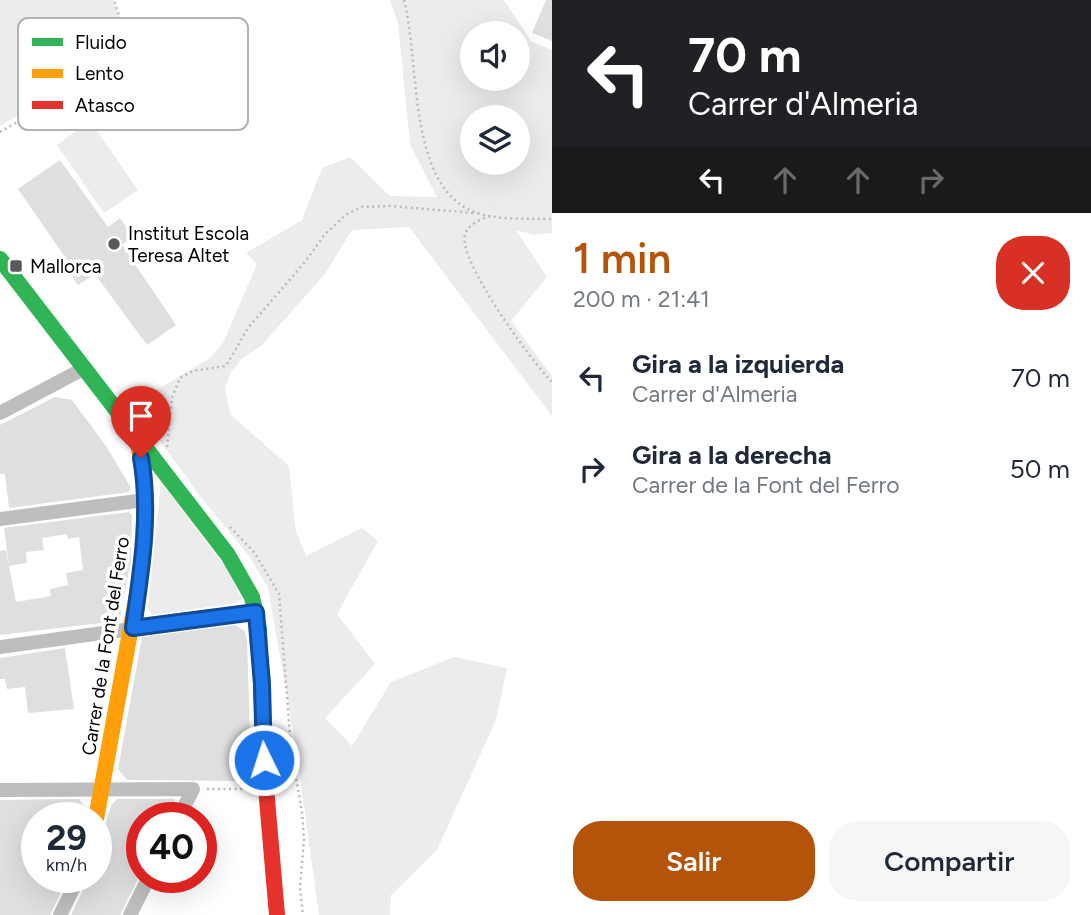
<!DOCTYPE html>
<html lang="es">
<meta charset="utf-8">
<style>
:root{--surface:#fff;--page:#f6f6f7;--text:#1f2937;--muted:#747a83;--accent:#b45309}
body{margin:0;font-family:Figtree,sans-serif;background:var(--page);color:var(--text);height:100vh;display:flex;flex-direction:column;font-size:26px;white-space:nowrap}
*{box-sizing:border-box;margin:0}
p{font-size:23px;color:var(--muted)}
.icon{flex:none;width:38px;height:38px;fill:none;stroke:currentColor;stroke-width:2;stroke-linecap:round;stroke-linejoin:round}
.map{position:relative;flex:1;overflow:hidden}
.drawer{display:flex;flex-direction:column;background:var(--surface);width:539px}
.drawer>*{flex:none}
.hud{background:#202124;color:#fff;overflow:hidden}
.controls{position:absolute;left:460px;top:21px;display:grid;gap:14px}
.controls a{display:grid;place-items:center;width:70px;height:70px;border-radius:50%;background:var(--surface);box-shadow:0 7px 28px #0002;font-size:35px}
.speed{position:absolute;left:21px;top:802px;display:flex;gap:14px;font-size:35px;font-weight:700;text-align:center}
.speed>*{display:grid;place-content:center;width:91px;height:91px;border-radius:50%;background:var(--surface);box-shadow:0 7px 28px #0002;line-height:1}
.speed small{font-size:18px;font-weight:400}
.speed .limit{border:10px solid #d22;background:#fff;color:#111}
.pin{position:absolute;display:grid;place-items:center;width:60px;height:60px;color:#fff;margin:-72px -30px;border-radius:50% 50% 50% 0;rotate:-45deg;box-shadow:0 0 7px #0007}
.pin .icon{rotate:45deg}
.me{position:absolute;width:77px;margin:-38px;rotate:356deg;stroke-linejoin:round;filter:drop-shadow(0 0 5px #0008)}
.turn{display:flex;align-items:center;gap:24px;height:147px;padding:0 21px;font-size:32px}
.turn .icon{width:91px;height:91px;stroke-width:2.5}
.turn b{display:block;font-size:49px;line-height:60px}
.lanes{display:flex;align-items:center;height:66px;padding:0 21px;background:#0003;justify-content:center;gap:35px;direction:ltr}
.lanes .off{opacity:.35}
.round{display:grid;place-items:center;flex:none;width:74px;height:74px;border-radius:28px;background:var(--page)}
.summary{display:flex;align-items:center;justify-content:space-between;height:119px;padding:0 21px}
h1{font-size:42px;font-weight:600;line-height:52px;color:var(--accent)}
.action{display:flex;gap:14px;margin-top:auto;padding:14px 21px}
.action a{flex:1;height:80px;border-radius:28px;background:var(--accent);color:#fff;font-size:28px;font-weight:600;line-height:80px;text-align:center}
.action a+a{background:var(--page);color:var(--text)}
ul{padding:0;list-style:none}
li{display:flex;align-items:center;gap:21px;height:91px;padding:0 21px}
li div{flex:1}
li b{display:block;font-size:26px}
li em{font-style:normal}
main{display:flex;flex:1;min-height:0}
.map>svg:first-child{display:block}
.green{fill:#ececec;fill-rule:evenodd}
.building{fill:#dfdfdf;fill-rule:evenodd}
.lines{fill:none;stroke-linecap:round;stroke-linejoin:round}
.path{stroke:#b9b9b9;stroke-width:2.5;stroke-dasharray:2 3.5;stroke-linecap:butt}
.street{stroke:#bebebe;stroke-width:14}
.fast{stroke:#30b455;stroke-width:16}
.slow{stroke:#ff9f0a;stroke-width:16}
.jam{stroke:#e5322d;stroke-width:16}
.route-casing{stroke:#114b97;stroke-width:18}
.route{stroke:#1a73e8;stroke-width:12}
.poi-dot{fill:#595959;stroke:#fff;stroke-width:2.5}
.labels{text-anchor:middle;stroke-width:7;stroke-linejoin:round;paint-order:stroke}
.poi-label{font-size:19px;fill:#000;stroke:#fff;text-anchor:start}
.street-label{font-size:19px;fill:#000;stroke:#fff}
.key{fill:#fff;stroke:#b2b2b2;stroke-width:2}
.key-label{font-size:19px;fill:#000}
</style>
<main>
<div class="map">
<svg width="552" height="915" viewBox="0 0 552 915">
<rect width="100%" height="100%" fill="#fff"/>
<!-- green -->
<g class="green">
<path d="M0 0H113L120 18 109 57 63 89 0 126Z"/>
<path d="M390 0H504L531 41 552 50V233L534 235 516 230 547 277 511 321 552 376V416L409 227 352 230 325 274 261 346 243 358 232 371 225 387 230 414 289 466 296 531 306 556 362 528 378 541 337 614 375 664 325 718 352 746 391 682 454 657 507 668 496 720 437 850 391 895 390 915H319L295 742 268 588 249 556 203 500 133 404 210 358 223 343 257 264 246 253 302 220 322 168 350 157 390 196 437 197 410 145 398 23ZM472 33H518V79H472ZM472 117H518V163H472Z"/>
<path d="M90 121 138 190 104 213 57 145Z"/>
<path d="M161 482 226 568 242 599 236 603 152 615 148 608Z"/>
</g>
<!-- building -->
<g class="building">
<path d="M546 0H552V41L532 33Z"/>
<path d="M60 160 108 227 120 218 133 236 122 245 176 325 147 345 95 274 78 285 60 260 65 257 18 189Z"/>
<path d="M55 397 72 400 106 446 131 488 129 492 9 508 5 474H0V425Z"/>
<path d="M129 512 132 515 131 560 120 618 109 620V622L0 635V551L6 550 9 566 4 528ZM67 534 68 539 79 537 83 570 66 573 68 585 50 589 51 596 16 602 9 566 27 563 26 552 44 550 42 538Z"/>
<path d="M235 625 245 631 247 640 251 768 237 781 127 780 118 769 142 637Z"/>
<path d="M65 648 74 709 28 713 25 687 7 689 5 679H0V658Z"/>
<path d="M79 799 85 808 84 817H37V877H68L50 915H0V800Z"/>
<path d="M117 799H175V804L169 817H142V871L120 915H71L89 877H96V858L104 828 111 806Z"/>
</g>
<g class="lines">
<!-- path -->
<g class="path">
<path d="M404 0C420 61 407 183 472 211 494 221 528 218 552 219"/>
<path d="M0 132 67 92 110 53 119 15 114 0"/>
<path d="M490 216C481 219 467 225 465 235 458 261 532 362 552 382"/>
<path d="M167 447 172 398 180 378 193 371 226 366 248 328 305 262 325 234 347 214 362 207 390 206 474 213"/>
<path d="M230 527 255 553 279 594 291 748 302 812 304 839 300 888 303 915"/>
<path d="M207 789H250"/>
</g>
<!-- street -->
<g class="street">
<path d="M0 413 83 369"/>
<path d="M0 519 145 500"/>
<path d="M0 647 256 612"/>
<path d="M0 790 193 789 179 817"/>
<path d="M60 915 79 877"/>
<path d="M130 915 149 877"/>
</g>
<!-- fast -->
<path class="fast" d="M0 259 228 555 252 597 259 629 264 765"/>
<!-- slow -->
<path class="slow" d="M96 819 143 561 145 479 137 439"/>
<!-- jam -->
<path class="jam" d="M264 765 277 915"/>
</g>
<g class="lines">
<defs>
<path id="route" d="M141 458C151 514 141 572 133 628L256 612 262 684 264 760"/>
</defs>
<!-- route casing -->
<use href="#route" class="route-casing"/>
<!-- route -->
<use href="#route" class="route"/>
</g>
<!-- markers -->
<g class="poi-dot">
<circle cx="114" cy="244" r="7"/>
<rect x="9" y="259" width="14" height="14" rx="3.5"/>
</g>
<g class="labels">
<!-- poi labels -->
<g class="poi-label">
<text x="128" y="240">Institut Escola<tspan x="128" dy="22">Teresa Altet</tspan></text>
<text x="30" y="273">Mallorca</text>
</g>
<!-- street labels -->
<g class="street-label">
<text transform="translate(105 646) rotate(-81)" y="7">Carrer de la Font del Ferro</text>
</g>
</g>
<!-- legend -->
<rect x="18" y="18" width="230" height="112" rx="10" class="key"/>
<rect x="32" y="38" width="31" height="8" fill="#30b455"/>
<rect x="32" y="69" width="31" height="9" fill="#ff9f0a"/>
<rect x="32" y="101" width="31" height="8" fill="#e5322d"/>
<g class="key-label">
<text x="75" y="49">Fluido</text>
<text x="75" y="80">Lento</text>
<text x="75" y="112">Atasco</text>
</g>
</svg>
<div class="controls">
<a><svg class="icon" aria-label="sound" viewBox="0 0 24 24"><path d="M4 9h4l5-4v14l-5-4H4zM17 9q2 3 0 6"/></svg></a>
<a><svg class="icon" aria-label="layers" viewBox="0 0 24 24"><path d="M12 4l9 5-9 5-9-5zM3 14l9 5 9-5"/></svg></a>
</div>
<div class="speed"><div>29<small>km/h</small></div><div class="limit">40</div></div>
<div class="pin" style="left:141px;top:458px;background:#d93025"><svg class="icon" aria-label="arrive" viewBox="0 0 24 24"><path d="M6 21V4h12l-3 4 3 4H6"/></svg></div>
<svg class="me" style="left:264px;top:760px" viewBox="-20 -20 40 40"><circle r="17" fill="#1a73e8" stroke="#fff" stroke-width="3"/><path d="M0-11L8 9 0 5-8 9z" fill="#fff"/></svg>
</div>
<section class="drawer">
<div class="hud">
<div class="turn"><svg class="icon" aria-label="left" viewBox="0 0 24 24"><path d="M17 20v-9H6M10 6l-5 5 5 5"/></svg><div><b>70 m</b>Carrer d'Almeria</div></div>
<div class="lanes"><svg class="icon" aria-label="left" viewBox="0 0 24 24"><path d="M17 20v-9H6M10 6l-5 5 5 5"/></svg><svg class="icon off" aria-label="ahead" viewBox="0 0 24 24"><path d="M12 20V5M6 11l6-6 6 6"/></svg><svg class="icon off" aria-label="ahead" viewBox="0 0 24 24"><path d="M12 20V5M6 11l6-6 6 6"/></svg><svg class="icon off" aria-label="right" viewBox="0 0 24 24"><path d="M7 20v-9h11M14 6l5 5-5 5"/></svg></div>
</div>
<div class="summary"><div><h1>1 min</h1><p>200 m · 21:41</p></div><a class="round" style="background:#d93025;color:#fff"><svg class="icon" aria-label="close" viewBox="0 0 24 24"><path d="M6 6l12 12M18 6L6 18"/></svg></a></div>
<ul>
<li><svg class="icon" aria-label="left" viewBox="0 0 24 24"><path d="M17 20v-9H6M10 6l-5 5 5 5"/></svg><div><b>Gira a la izquierda</b><p>Carrer d'Almeria</p></div><em>70 m</em></li>
<li><svg class="icon" aria-label="right" viewBox="0 0 24 24"><path d="M7 20v-9h11M14 6l5 5-5 5"/></svg><div><b>Gira a la derecha</b><p>Carrer de la Font del Ferro</p></div><em>50 m</em></li>
</ul>
<div class="action"><a>Salir</a><a>Compartir</a></div>
</section>
</main>
